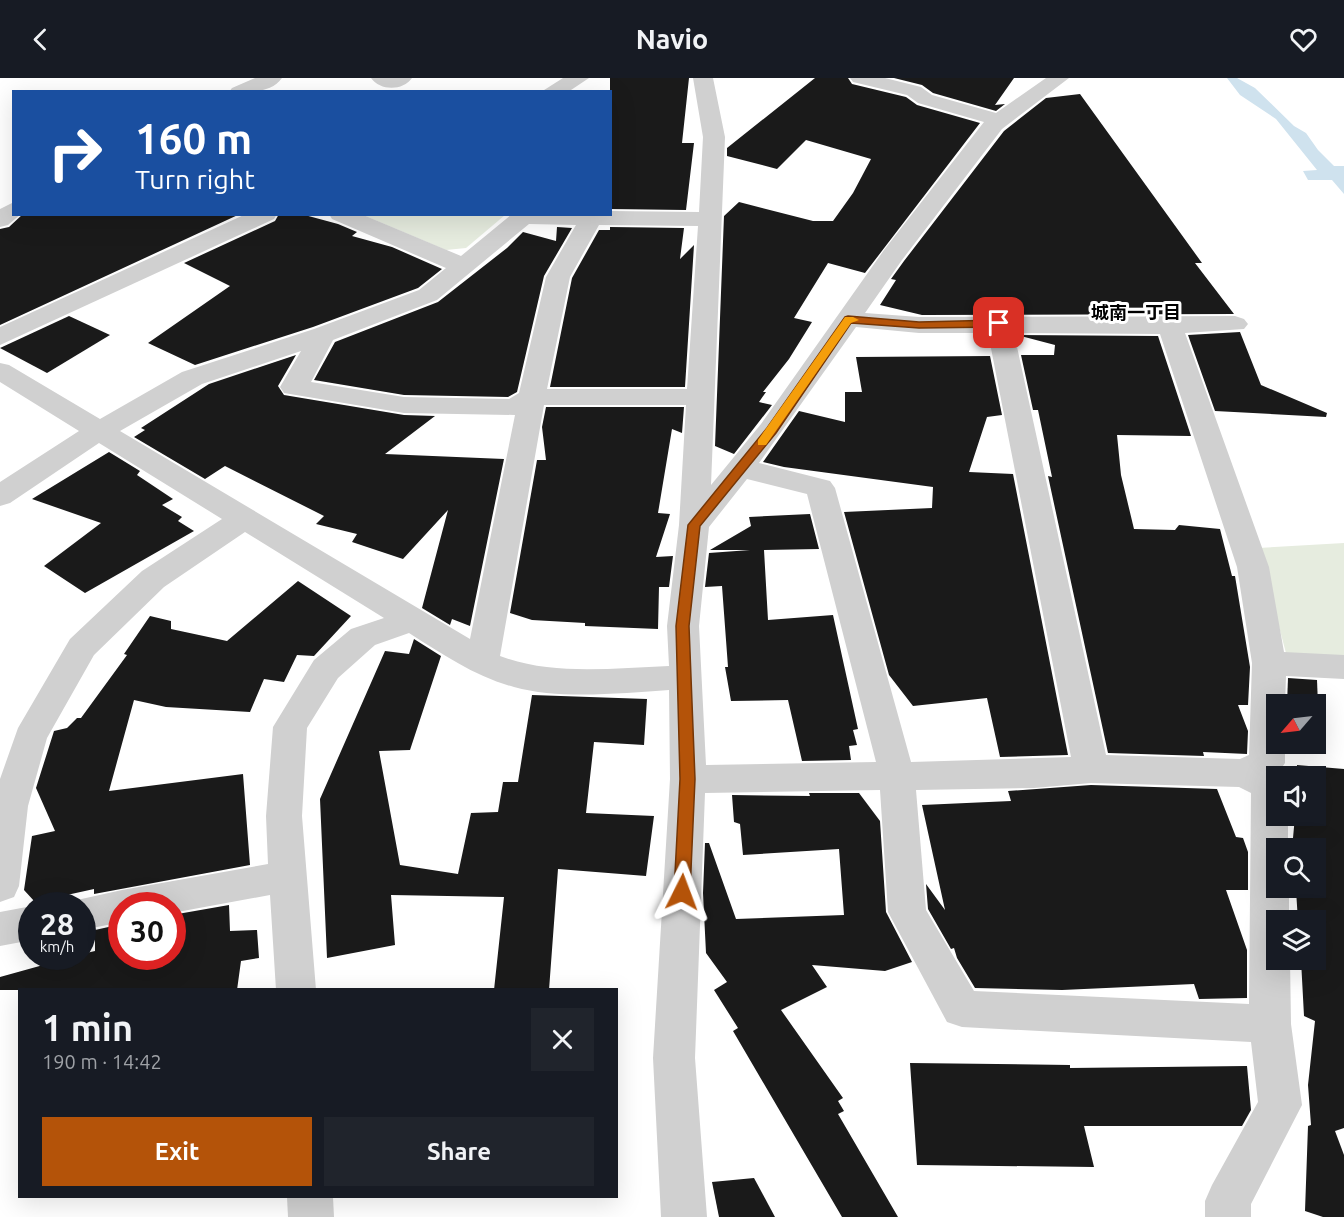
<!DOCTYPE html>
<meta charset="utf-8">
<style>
:root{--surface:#171b24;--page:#20242c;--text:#f1f3f6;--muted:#9ea1a6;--accent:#b45309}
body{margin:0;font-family:Ubuntu,"Noto Sans JP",sans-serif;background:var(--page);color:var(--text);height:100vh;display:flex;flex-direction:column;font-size:22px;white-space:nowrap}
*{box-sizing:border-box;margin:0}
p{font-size:20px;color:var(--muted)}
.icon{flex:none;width:33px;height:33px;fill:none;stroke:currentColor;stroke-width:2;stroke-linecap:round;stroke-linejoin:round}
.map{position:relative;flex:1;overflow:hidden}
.drawer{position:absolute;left:18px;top:910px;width:600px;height:210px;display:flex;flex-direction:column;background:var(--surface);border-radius:0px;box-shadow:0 6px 24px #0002}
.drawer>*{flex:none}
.top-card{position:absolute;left:12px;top:12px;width:600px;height:126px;border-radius:0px;box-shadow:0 6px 24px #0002;background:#1a4fa0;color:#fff;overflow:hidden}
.needle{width:39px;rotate:242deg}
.controls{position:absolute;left:1266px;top:616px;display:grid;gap:12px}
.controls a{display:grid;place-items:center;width:60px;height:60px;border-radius:0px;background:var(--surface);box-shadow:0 6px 24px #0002;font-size:30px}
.speed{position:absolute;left:18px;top:814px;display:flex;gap:12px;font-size:30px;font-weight:700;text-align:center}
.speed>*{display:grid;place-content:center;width:78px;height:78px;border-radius:50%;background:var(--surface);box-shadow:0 6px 24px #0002;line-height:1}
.speed small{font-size:15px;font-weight:400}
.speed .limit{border:9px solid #d22;background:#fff;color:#111}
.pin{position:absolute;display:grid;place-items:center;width:51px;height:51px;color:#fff;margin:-26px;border-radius:12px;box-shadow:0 3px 9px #0006}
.me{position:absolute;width:66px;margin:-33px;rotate:3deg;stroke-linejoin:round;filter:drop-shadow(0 0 4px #0008)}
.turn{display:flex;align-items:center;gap:21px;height:126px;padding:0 24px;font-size:27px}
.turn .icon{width:78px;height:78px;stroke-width:2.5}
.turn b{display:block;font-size:42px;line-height:51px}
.round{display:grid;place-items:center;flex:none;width:63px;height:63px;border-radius:0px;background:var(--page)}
.summary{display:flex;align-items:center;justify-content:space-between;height:102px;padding:0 24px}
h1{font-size:36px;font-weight:700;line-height:45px}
.cta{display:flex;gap:12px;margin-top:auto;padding:12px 24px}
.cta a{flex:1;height:69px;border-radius:0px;background:var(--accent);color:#fff;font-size:24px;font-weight:700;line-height:69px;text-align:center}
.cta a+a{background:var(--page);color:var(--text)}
header{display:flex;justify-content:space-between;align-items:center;height:78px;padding:0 24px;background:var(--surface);font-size:27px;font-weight:700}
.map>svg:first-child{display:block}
.green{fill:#e6ecdf}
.water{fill:#cfe2ee}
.building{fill:#1a1a1a}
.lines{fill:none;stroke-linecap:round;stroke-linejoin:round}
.street{fill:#d0d0d0;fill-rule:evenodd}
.route{fill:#b45309;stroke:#753606;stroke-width:1.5}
.slow{fill:#f59e0b}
.labels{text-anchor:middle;stroke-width:6;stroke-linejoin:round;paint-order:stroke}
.far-neighbourhood-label{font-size:18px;font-weight:bold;fill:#000;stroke:#fff}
</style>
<header><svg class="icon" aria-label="back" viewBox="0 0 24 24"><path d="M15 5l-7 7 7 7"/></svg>Navio<svg class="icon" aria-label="heart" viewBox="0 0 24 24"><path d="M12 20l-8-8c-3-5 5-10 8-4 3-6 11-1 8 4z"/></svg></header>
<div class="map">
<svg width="1344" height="1139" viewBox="0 0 1344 1139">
<rect width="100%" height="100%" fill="#fff"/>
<!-- green -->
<g class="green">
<path d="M363 137H505L466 170 446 172Z"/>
<path d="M1344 465V578L1286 575 1258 470Z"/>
</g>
<!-- water -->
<path class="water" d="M1227 0H1237L1255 10 1294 48 1306 55 1318 72 1334 88H1344V116L1332 102H1308L1303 93 1317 92 1276 41 1240 17Z"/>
<!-- building -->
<g class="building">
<path d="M610 0H689L682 65H694L686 132 610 131Z"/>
<path d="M815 0H848L852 6 906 19 917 27 980 45 865 195 828 185 794 240 812 244 789 281 763 314H766L759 324 772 327 734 376 715 368 724 138 739 124 813 143H833L853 115 871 81 806 62 777 91 727 78V70Z"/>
<path d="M894 0H1014L995 27 1005 26 996 33 933 15 922 7Z"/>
<path d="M1080 16 1202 185H1195L1234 236 922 237 880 227 896 202 891 201 904 183 1004 53 1046 20Z"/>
<path d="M23 136H240L0 247V151L9 149Z"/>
<path d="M279 136H301L338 146 357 154 352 158 392 169 442 191 418 210 313 249 195 287 148 265 230 208 184 185 275 143Z"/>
<path d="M557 149 572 150 544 198 517 314 508 319 404 317 314 302 335 264 438 224 507 170 523 154 556 163Z"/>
<path d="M610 149 684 150 680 181 694 167 685 309H550L572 200 599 152H610Z"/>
<path d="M69 238 110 257 47 295 0 270Z"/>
<path d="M1240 254 1261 307 1327 335 1326 339 1215 333 1188 257Z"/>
<path d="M1017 257 1158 258 1191 358 1117 357 1121 397 1134 451 1175 452 1179 447 1220 451 1232 498H1235L1250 589 1248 627H1238L1248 653 1247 676 1203 674 1204 678 1108 675 1048 398 1052 399 1038 332H1033L1021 277H1054L1055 267Z"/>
<path d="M296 277 278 308 284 317 404 337 435 338 385 376 504 381 470 548 452 541 450 547 422 530 448 432 403 481 352 464 357 456 316 446 324 438 225 388 205 401 134 359 145 352 141 350 209 306Z"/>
<path d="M990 278 1002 337 987 339 969 394 1013 396 1068 677 1000 679 987 620 913 628 889 597 844 434 932 430 933 409 784 389 763 384 799 333 845 344V314H862L856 279Z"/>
<path d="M546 329H684L682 355 672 351 658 435 670 436 656 479 673 478 669 509H659L658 551 585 548V545L532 542 510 535 537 382H546L542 349Z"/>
<path d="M109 374 140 393 137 397 173 421 162 427 182 439 178 443 194 453 85 515 44 488 101 445 32 421Z"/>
<path d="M810 436 819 471 764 472 768 542 833 537 858 651 853 652 857 667 849 668 851 682 802 683 788 622 731 623 725 589H728L722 508 705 509 709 475 750 472H710L751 448 749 439Z"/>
<path d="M298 503 351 538 314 578 297 577 284 604 264 601 250 634 166 629 134 622 109 713 243 696 250 787 94 816V811L35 824 24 812 32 758 55 753 36 710 54 653 67 650 77 640H81L127 577 124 576 150 538 171 543V551L227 563Z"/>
<path d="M414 561 441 578 410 672 379 673 400 787 458 796 471 735 498 734 503 704H518L532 617 647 621 644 667 594 664 586 735 654 738 646 798 558 791 549 912H494L504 819 391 817 395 867 327 880 320 721 385 573 409 576Z"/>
<path d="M1288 600 1317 602 1318 627H1287Z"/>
<path d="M1297 687 1344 691V1050L1335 1053 1344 1077V1139H1323L1305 1133 1308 1048 1311 1047 1308 1007 1315 943 1304 938 1301 882H1316V843H1298L1296 812 1291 810H1316V771H1292L1295 738H1316V699H1297Z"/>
<path d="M1091 707 1217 711 1236 759 1243 760 1248 774V812H1226L1247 872V920L1199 921 1194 906 1062 912 975 910 957 880 954 870 951 871 928 831 926 806 945 832 922 727 1011 723 1008 713Z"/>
<path d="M809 715H859L880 743 886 834 912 884 885 893 812 887 827 909 781 932 843 1020 838 1023 844 1033 838 1036 898 1139H842L733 953 738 950 714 912 727 904 706 875 703 815 705 765H709L736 841 844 837 839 771 743 777 740 746 734 744 732 717 810 718Z"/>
<path d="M229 827 230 853 257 852 259 880 241 883 237 912H0V899L72 879H82V876L95 873V852L122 846V879H172V837Z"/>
<path d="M910 985 1070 987V990L1247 988 1251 1032 1242 1048H1084L1094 1089 917 1087Z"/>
<path d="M754 1100 775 1139H719L712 1104Z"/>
</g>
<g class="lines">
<!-- street -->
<g class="street">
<path d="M255 0H282C271 16 246 14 229 14L232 10Z"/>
<path d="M371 0H412C403 13 380 13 371 0Z"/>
<path d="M563 0H589L568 14H541Z"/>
<path d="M693 0H713L725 59 711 407 761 346 884 172 984 44 918 25 907 17 853 4 850 0H885L921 9 932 17 996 35 1046 0H1069L1002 51 902 182 865 235 919 239 1235 238 1244 241 1248 246 1244 251 1185 255 1269 489 1284 574 1344 577V601L1286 598 1285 627H1276V666H1285V685L1278 695 1283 699H1276V738H1288V771H1276V810H1289V843H1276V882H1290L1291 946 1302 1027 1251 1126V1139H1205V1123L1212 1107 1258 1024 1251 964 962 949 947 944 888 834 880 712 705 715 695 980 707 1139H661L653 980 670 701 669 612C622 615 560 622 514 609 476 599 442 576 409 555L375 567 338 600 307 650 302 738 316 912H276L270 817 172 835V828H122V844L82 852V828H66L68 824 122 812 268 786 266 738 273 649 314 582 351 551 384 540 245 454 164 509 94 577 47 660 28 728 19 808 14 819 0 824V701L18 650 70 561 142 493 222 441 99 365 10 425 0 428V404L79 353 0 304V285L9 287 100 341 182 294 314 251 419 212 446 190 332 141 329 136H361L461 178 512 136H610V133L699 134 703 59ZM529 146 576 147 546 199 519 315 509 321 404 319 311 304 333 262 437 222ZM599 147 698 148 687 311H547L570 199ZM856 249 919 255H988L1071 679 911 684 835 410 830 403 759 385ZM1014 255 1160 256 1237 489 1252 585 1249 677 1240 681 1106 677ZM301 273 280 309 284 315 404 335 515 337 470 561 120 353 202 306ZM544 327H686L679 447 667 548 669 588C613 590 552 598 500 578ZM747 401 807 416 876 684 706 687 699 548 709 449ZM1091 705 1239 709 1251 715 1249 926 974 913 926 832 916 712 1034 710Z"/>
<path d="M14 124V136H21L8 147 0 149V131Z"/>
<path d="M246 136H277L274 141 0 267V249Z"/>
<path d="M32 828V862L0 868V834Z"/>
<path d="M287 1119H333L334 1139H288Z"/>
</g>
</g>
<!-- route -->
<path class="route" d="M848 238 919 244 999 242 1004 245 999 249 919 250 851 245 776 355 700 448 689 548 695 701 690 814 688 819H676L674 814 680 701 676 548 688 447 767 350 845 239Z"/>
<!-- slow -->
<path class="slow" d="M845 239H853L859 242 851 245 766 367H758V362Z"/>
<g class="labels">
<!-- far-neighbourhood labels -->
<g class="far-neighbourhood-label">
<text x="1136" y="241">城南一丁目</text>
</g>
</g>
</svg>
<div class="controls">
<a><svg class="needle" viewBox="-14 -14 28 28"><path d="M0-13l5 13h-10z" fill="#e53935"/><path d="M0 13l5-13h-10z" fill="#9ea1a6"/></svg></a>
<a><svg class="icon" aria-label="sound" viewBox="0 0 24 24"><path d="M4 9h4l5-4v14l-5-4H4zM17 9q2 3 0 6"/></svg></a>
<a><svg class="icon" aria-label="search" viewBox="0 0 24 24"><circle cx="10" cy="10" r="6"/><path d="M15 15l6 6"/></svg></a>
<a><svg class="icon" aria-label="layers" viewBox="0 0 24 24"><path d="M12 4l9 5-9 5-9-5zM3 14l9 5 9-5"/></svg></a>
</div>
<div class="speed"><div>28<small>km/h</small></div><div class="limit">30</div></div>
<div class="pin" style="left:999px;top:245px;background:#d93025"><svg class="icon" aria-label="arrive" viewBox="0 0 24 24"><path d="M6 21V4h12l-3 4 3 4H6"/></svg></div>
<svg class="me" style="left:682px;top:814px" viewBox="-20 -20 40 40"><path d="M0-17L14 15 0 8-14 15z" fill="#b45309" stroke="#fff" stroke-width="4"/></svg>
<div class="top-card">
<div class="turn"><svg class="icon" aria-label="right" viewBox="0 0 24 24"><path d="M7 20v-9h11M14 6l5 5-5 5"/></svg><div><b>160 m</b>Turn right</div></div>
</div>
<section class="drawer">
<div class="summary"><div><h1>1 min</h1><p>190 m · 14:42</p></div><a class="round"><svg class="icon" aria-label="close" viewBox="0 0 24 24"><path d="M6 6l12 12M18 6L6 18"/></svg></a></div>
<div class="cta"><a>Exit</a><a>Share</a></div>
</section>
</div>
